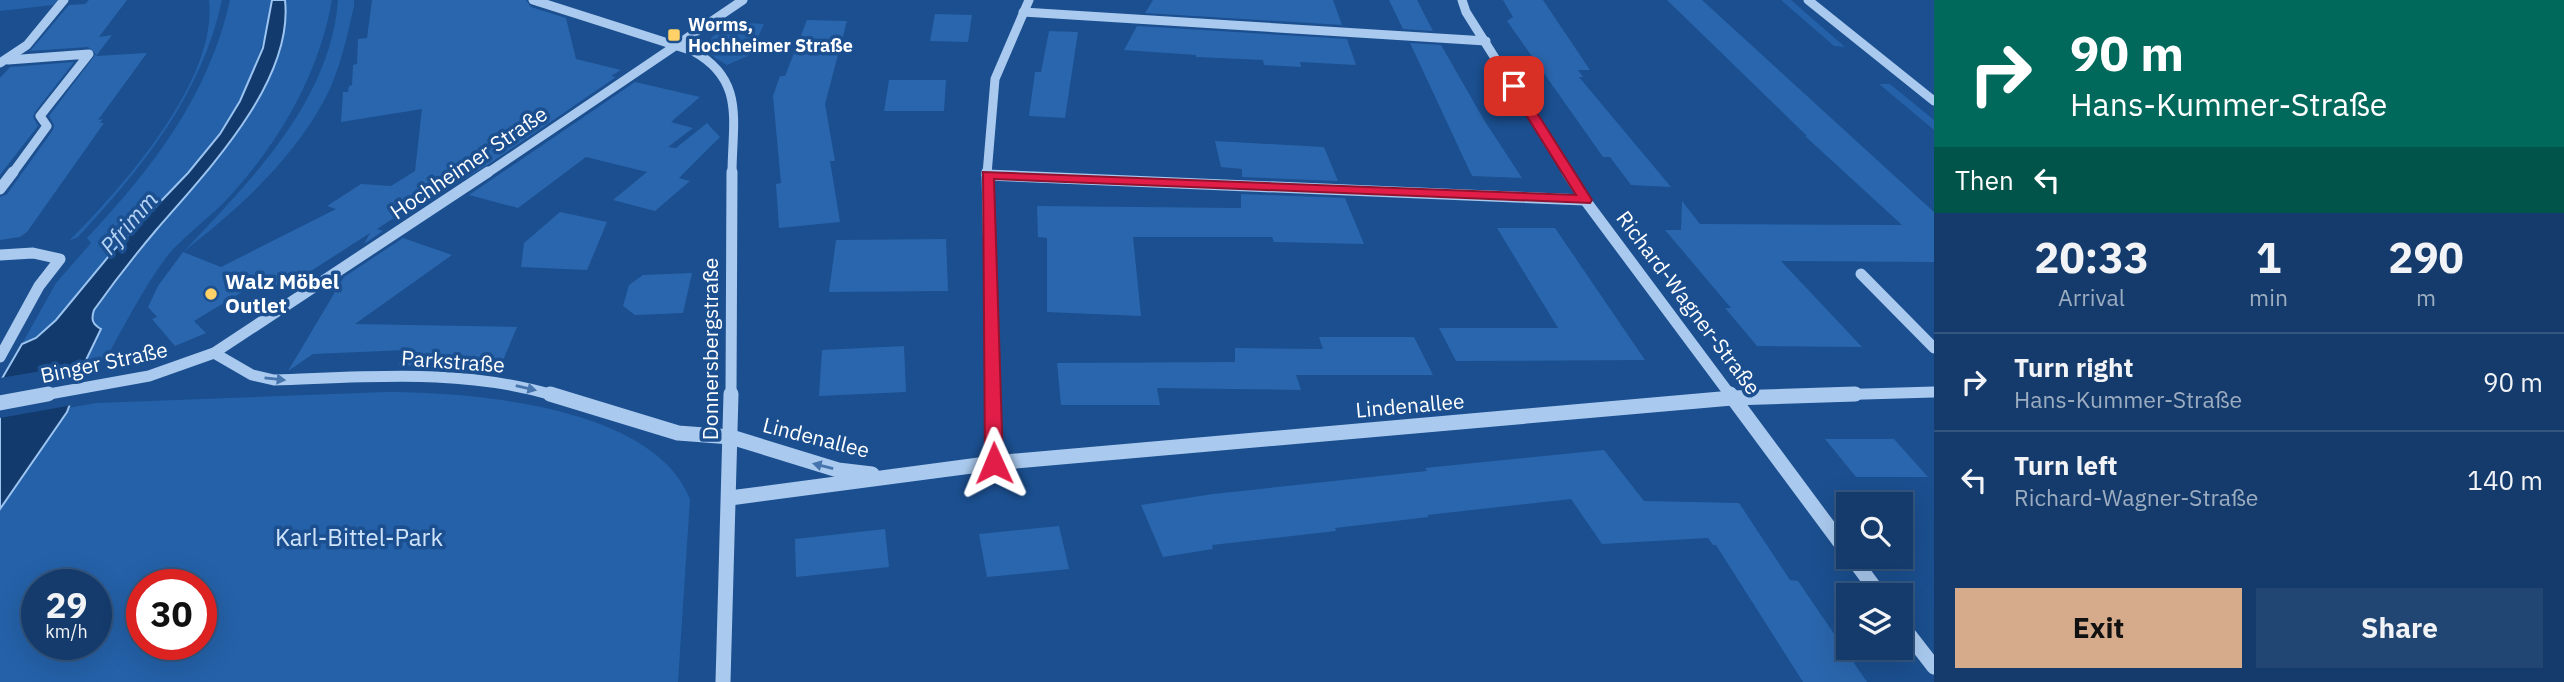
<!DOCTYPE html>
<meta charset="utf-8">
<style>
:root{--surface:#143b6b;--page:#214673;--text:#f1f3f6;--muted:#9dadc1;--line:#33557e;--accent:#d6ab8b}
body{margin:0;font-family:"IBM Plex Sans",sans-serif;background:var(--page);color:var(--text);height:100vh;display:flex;flex-direction:column;font-size:26px;white-space:nowrap}
*{box-sizing:border-box;margin:0}
p{font-size:23px;color:var(--muted)}
.icon{flex:none;width:38px;height:38px;fill:none;stroke:currentColor;stroke-width:2;stroke-linecap:round;stroke-linejoin:round}
.map{position:relative;flex:1;overflow:hidden}
.details{display:flex;flex-direction:column;background:var(--surface);width:630px}
.details>*{flex:none}
.top-card{background:#00695c;color:#fff;overflow:hidden}
.tools{position:absolute;left:1836px;top:492px;display:grid;gap:14px}
.tools a{display:grid;place-items:center;width:77px;height:77px;border-radius:0px;background:var(--surface);box-shadow:0 7px 28px #0002,0 0 0 2px var(--line);font-size:35px}
.speed{position:absolute;left:21px;top:569px;display:flex;gap:14px;font-size:35px;font-weight:700;text-align:center}
.speed>*{display:grid;place-content:center;width:91px;height:91px;border-radius:50%;background:var(--surface);box-shadow:0 7px 28px #0002,0 0 0 2px var(--line);line-height:1}
.speed small{font-size:18px;font-weight:400}
.speed .limit{border:10px solid #d22;background:#fff;color:#111}
.pin{position:absolute;display:grid;place-items:center;width:60px;height:60px;color:#fff;margin:-30px;border-radius:14px;box-shadow:0 4px 10px #0006}
.me{position:absolute;width:77px;margin:-38px;rotate:359deg;stroke-linejoin:round;filter:drop-shadow(0 0 5px #0008)}
.turn{display:flex;align-items:center;gap:24px;height:147px;padding:0 21px;font-size:32px}
.turn .icon{width:91px;height:91px;stroke-width:2.5}
.turn b{display:block;font-size:49px;line-height:60px}
.then{display:flex;align-items:center;height:66px;padding:0 21px;background:#0003;gap:14px;font-size:26px}
.eta{display:flex;justify-content:space-evenly;align-items:center;height:119px;text-align:center}
.eta b{font-size:42px;font-weight:700;line-height:49px}
.action{display:flex;gap:14px;margin-top:auto;padding:14px 21px}
.action a{flex:1;height:80px;border-radius:0px;background:var(--accent);color:#111;font-size:28px;font-weight:700;line-height:80px;text-align:center}
.action a+a{background:var(--page);color:var(--text)}
ul{padding:0;list-style:none}
li{display:flex;align-items:center;gap:21px;height:98px;padding:0 21px;border-top:2px solid var(--line)}
li div{flex:1}
li b{display:block;font-size:26px}
li em{font-style:normal}
main{display:flex;flex:1;min-height:0}
.map>svg:first-child{display:block}
.green{fill:#2461a8;fill-rule:evenodd}
.water{fill:#123a6d;stroke:#9cc4f0;stroke-width:2}
.pier{fill:#1b4f8f}
.building{fill:#2a66ad}
.lines{fill:none;stroke-linecap:round;stroke-linejoin:round}
.minor-far2{stroke:#a9c9ee;stroke-width:9}
.minor-far1{stroke:#a9c9ee;stroke-width:11}
.minor{stroke:#a9c9ee;stroke-width:15}
.oneway{fill:#4674ac}
.route{fill:#e11d48;stroke:#92132f;stroke-width:2}
.poi-dot{fill:#ffd166;stroke:#1b4f8f;stroke-width:2.5}
.labels{text-anchor:middle;stroke-width:7;stroke-linejoin:round;paint-order:stroke}
.far-poi-label{font-size:18px;font-weight:bold;fill:#fff;stroke:#1b4f8f;text-anchor:start}
.street-label{font-size:21px;fill:#fff;stroke:#1b4f8f}
.poi-label{font-size:21px;font-weight:bold;fill:#fff;stroke:#1b4f8f;text-anchor:start}
.water-label{font-size:23px;font-style:italic;fill:#b5d3f5;stroke:#1b4f8f}
.near-park-label{font-size:24px;fill:#cfe3fa;stroke:#1b4f8f}
</style>
<main>
<div class="map">
<svg width="1934" height="682" viewBox="0 0 1934 682">
<rect width="100%" height="100%" fill="#1b4f8f"/>
<!-- green -->
<g class="green">
<path d="M0 0H58L53 5 0 11Z"/>
<path d="M209 0H222C202 94 142 168 78 237L69 241C123 187 218 80 209 0Z"/>
<path d="M230 0H272V4C259 70 234 123 188 173 163 201 135 226 110 254 84 284 60 328 22 344L56 283 91 243 87 238C152 169 209 95 230 0Z"/>
<path d="M285 0H332C319 74 280 141 230 196 211 217 186 234 168 255 143 288 125 325 105 360L83 364 94 325 92 318 94 310 167 217 269 74 283 33Z"/>
<path d="M338 0H354V6C347 37 340 70 325 99 291 162 238 209 183 252 249 182 330 103 338 0Z"/>
<path d="M1781 0H1791L1845 47 1834 46Z"/>
<path d="M734 22 764 24 750 55 727 65 715 58 706 48 713 36Z"/>
<path d="M1879 84H1890L1934 120V130Z"/>
<path d="M386 392C473 392 654 406 690 499L678 682H0V420L96 403ZM37 584H96V644H37ZM142 584H201V644H142Z"/>
</g>
<!-- water -->
<path class="water" d="M272 0H285C294 82 206 172 157 229 135 255 114 282 94 310 91 319 92 324 101 329L87 358 67 412 0 509V382L22 344 36 338 56 320 113 251 188 173 220 134 240 101 263 48Z"/>
<!-- pier -->
<path class="pier" d="M89 363 73 405 0 418V378Z"/>
<!-- building -->
<g class="building">
<path d="M89 0H127L99 37 112 35 96 56 147 53 98 120 103 119 100 123H104L27 232 20 237 0 240V197L7 194 53 130 54 125 49 116 96 54 88 47 30 51 69 5 85 4Z"/>
<path d="M372 0H526L531 7 566 18 576 59 621 70 611 76 616 77 489 164 447 189 441 187 377 229 383 231 364 244 370 233 283 289 262 280 194 321 206 333 175 346 152 319 157 317 148 307 158 286 183 252 221 267 336 209 327 206 361 184 391 186 415 171 422 109 341 122 343 92H348L349 86 352 85 353 65 357 64 358 39 367 38Z"/>
<path d="M1153 0H1333L1342 25 1145 13Z"/>
<path d="M1389 0H1417L1433 31 1403 29Z"/>
<path d="M1503 0H1543L1590 70H1578L1583 77H1579L1671 187 1631 185 1610 157H1603L1507 21 1513 17Z"/>
<path d="M1667 0H1702L1934 212V262L1781 261 1862 347 1757 346 1725 308H1731L1665 230H1681L1682 201 1700 224 1902 225 1805 136H1807Z"/>
<path d="M935 14 972 15 968 42 930 41Z"/>
<path d="M807 20 847 21 825 104 835 161H830L840 222 779 228 776 184 781 183 773 96 780 76H785Z"/>
<path d="M1137 26 1347 39 1356 65 1300 62 1301 67 1264 65 1263 60 1196 57V55L1124 50Z"/>
<path d="M1049 31 1078 32 1065 118 1029 116 1035 72H1041Z"/>
<path d="M1410 43 1441 45 1484 120 1522 178 1472 176Z"/>
<path d="M74 62 35 112 33 117 38 126 0 175V78L10 67Z"/>
<path d="M889 80H946L944 111H884Z"/>
<path d="M635 82 700 97 671 122 693 128 668 147 676 148 707 123 720 137 679 178 690 181 655 211 613 200 647 172 586 157 518 208 469 195Z"/>
<path d="M1215 141 1324 147 1338 181 1242 177V169L1221 167Z"/>
<path d="M1241 194 1345 198 1364 244 1274 242 1272 237H1133L1141 316 1047 312V238L1038 237 1037 206 1241 208Z"/>
<path d="M560 212 607 222 587 270 521 267 524 243Z"/>
<path d="M1497 228H1555L1645 360 1456 361 1439 328H1558Z"/>
<path d="M403 238 452 255 355 324 517 327 499 370 398 365 407 350 313 354 288 371 344 277Z"/>
<path d="M946 239 948 291 829 292 836 240Z"/>
<path d="M692 273 683 313 635 315 623 306 629 285 643 275Z"/>
<path d="M1319 337H1414L1433 375H1296L1301 390 1157 388 1160 405H1061L1057 363 1235 362V348L1323 349Z"/>
<path d="M904 346 906 392 819 396 822 350Z"/>
<path d="M1825 439H1894L1928 477H1856Z"/>
<path d="M1604 450 1644 501 1739 503 1790 580 1798 581 1867 682H1803L1716 545H1713L1708 538 1602 544 1571 499 1427 515 1429 517 1335 528 1336 531 1212 545 1213 549 1163 557 1141 505 1213 494 1427 471 1425 468Z"/>
<path d="M1059 526 1069 569 987 577 979 534Z"/>
<path d="M885 529 889 567 796 577 795 539Z"/>
</g>
<g class="lines">
<!-- minor-far2 -->
<g class="minor-far2">
<path d="M533 0 693 51C746 80 732 122 732 174"/>
<path d="M1462 0 1466 12 1568 174"/>
<path d="M1808 0 1934 101"/>
<path d="M1023 12 1486 41"/>
<path d="M8 60 89 54 40 116 47 126 12 174"/>
<path d="M0 63 27 45 64 0"/>
<path d="M486 174 743 0"/>
<path d="M987 174 995 79 1029 0"/>
</g>
<!-- minor-far1 -->
<g class="minor-far1">
<path d="M987 172 992 396"/>
<path d="M1567 172 1585 200 1731 396"/>
<path d="M987 175 1585 200"/>
<path d="M0 189 13 172"/>
<path d="M0 255 33 253 60 259 39 286 0 357"/>
<path d="M1861 274 1934 348"/>
<path d="M214 353 252 375 274 380C369 377 464 368 556 396"/>
<path d="M38 396 149 376 214 353 488 172"/>
<path d="M731 396 732 172"/>
<path d="M1796 396 1934 392"/>
</g>
<!-- minor -->
<g class="minor">
<path d="M550 394 678 433 731 437 838 470 872 474"/>
<path d="M992 394 994 463"/>
<path d="M1730 394 1848 553"/>
<path d="M0 403 48 394"/>
<path d="M730 498 994 463 1732 398 1855 394"/>
<path d="M1851 556 1880 595"/>
<path d="M1900 623 1934 667"/>
<path d="M723 682 731 394"/>
</g>
</g>
<!-- one-way arrows -->
<defs><path id="oneway-solid" d="M-6-.8H1V-3.2L6.5 0L1 3.2V.8H-6Z" transform="scale(1.75)"/></defs>
<g class="oneway">
<use href="#oneway-solid" transform="translate(275 379) rotate(6)"/>
<use href="#oneway-solid" transform="translate(526 388) rotate(13)"/>
<use href="#oneway-solid" transform="translate(823 466) rotate(-166)"/>
</g>
<!-- route -->
<path class="route" d="M1514 83 1520 86 1592 200 1590 203 994 179 1003 463 1001 468H988L985 463 983 172 1576 195 1508 86Z"/>
<!-- markers -->
<g class="poi-dot">
<rect x="667" y="28" width="14" height="14" rx="3.5"/>
<circle cx="211" cy="294" r="7"/>
</g>
<g class="labels">
<!-- far-poi labels -->
<g class="far-poi-label">
<text x="688" y="31">Worms,<tspan x="688" dy="21">Hochheimer Straße</tspan></text>
</g>
<!-- street labels -->
<g class="street-label">
<text transform="translate(469 163) rotate(-34)" y="7">Hochheimer Straße</text>
<text transform="translate(1688 303) rotate(53)" y="7">Richard-Wagner-Straße</text>
<text transform="translate(711 349) rotate(-90)" y="7">Donnersbergstraße</text>
<text transform="translate(453 362) rotate(4)" y="7">Parkstraße</text>
<text transform="translate(104 363) rotate(-12)" y="7">Binger Straße</text>
<text transform="translate(1410 406) rotate(-5)" y="7">Lindenallee</text>
<text transform="translate(816 438) rotate(14)" y="7">Lindenallee</text>
</g>
<!-- poi labels -->
<g class="poi-label">
<text x="225" y="289">Walz Möbel<tspan x="225" dy="24">Outlet</tspan></text>
</g>
<!-- water labels -->
<g class="water-label">
<text transform="translate(129 223) rotate(-49)" y="8">Pfrimm</text>
</g>
<!-- near-park labels -->
<g class="near-park-label">
<text x="359" y="546">Karl-Bittel-Park</text>
</g>
</g>
</svg>
<div class="tools">
<a><svg class="icon" aria-label="search" viewBox="0 0 24 24"><circle cx="10" cy="10" r="6"/><path d="M15 15l6 6"/></svg></a>
<a><svg class="icon" aria-label="layers" viewBox="0 0 24 24"><path d="M12 4l9 5-9 5-9-5zM3 14l9 5 9-5"/></svg></a>
</div>
<div class="speed"><div>29<small>km/h</small></div><div class="limit">30</div></div>
<div class="pin" style="left:1514px;top:86px;background:#d93025"><svg class="icon" aria-label="arrive" viewBox="0 0 24 24"><path d="M6 21V4h12l-3 4 3 4H6"/></svg></div>
<svg class="me" style="left:994px;top:463px" viewBox="-20 -20 40 40"><path d="M0-17L14 15 0 8-14 15z" fill="#e11d48" stroke="#fff" stroke-width="4"/></svg>
</div>
<section class="details">
<div class="top-card">
<div class="turn"><svg class="icon" aria-label="right" viewBox="0 0 24 24"><path d="M7 20v-9h11M14 6l5 5-5 5"/></svg><div><b>90 m</b>Hans-Kummer-Straße</div></div>
<div class="then">Then<svg class="icon" aria-label="left" viewBox="0 0 24 24"><path d="M17 20v-9H6M10 6l-5 5 5 5"/></svg></div>
</div>
<div class="eta">
<div><b>20:33</b><p>Arrival</p></div>
<div><b>1</b><p>min</p></div>
<div><b>290</b><p>m</p></div>
</div>
<ul>
<li><svg class="icon" aria-label="right" viewBox="0 0 24 24"><path d="M7 20v-9h11M14 6l5 5-5 5"/></svg><div><b>Turn right</b><p>Hans-Kummer-Straße</p></div><em>90 m</em></li>
<li><svg class="icon" aria-label="left" viewBox="0 0 24 24"><path d="M17 20v-9H6M10 6l-5 5 5 5"/></svg><div><b>Turn left</b><p>Richard-Wagner-Straße</p></div><em>140 m</em></li>
</ul>
<div class="action"><a>Exit</a><a>Share</a></div>
</section>
</main>
